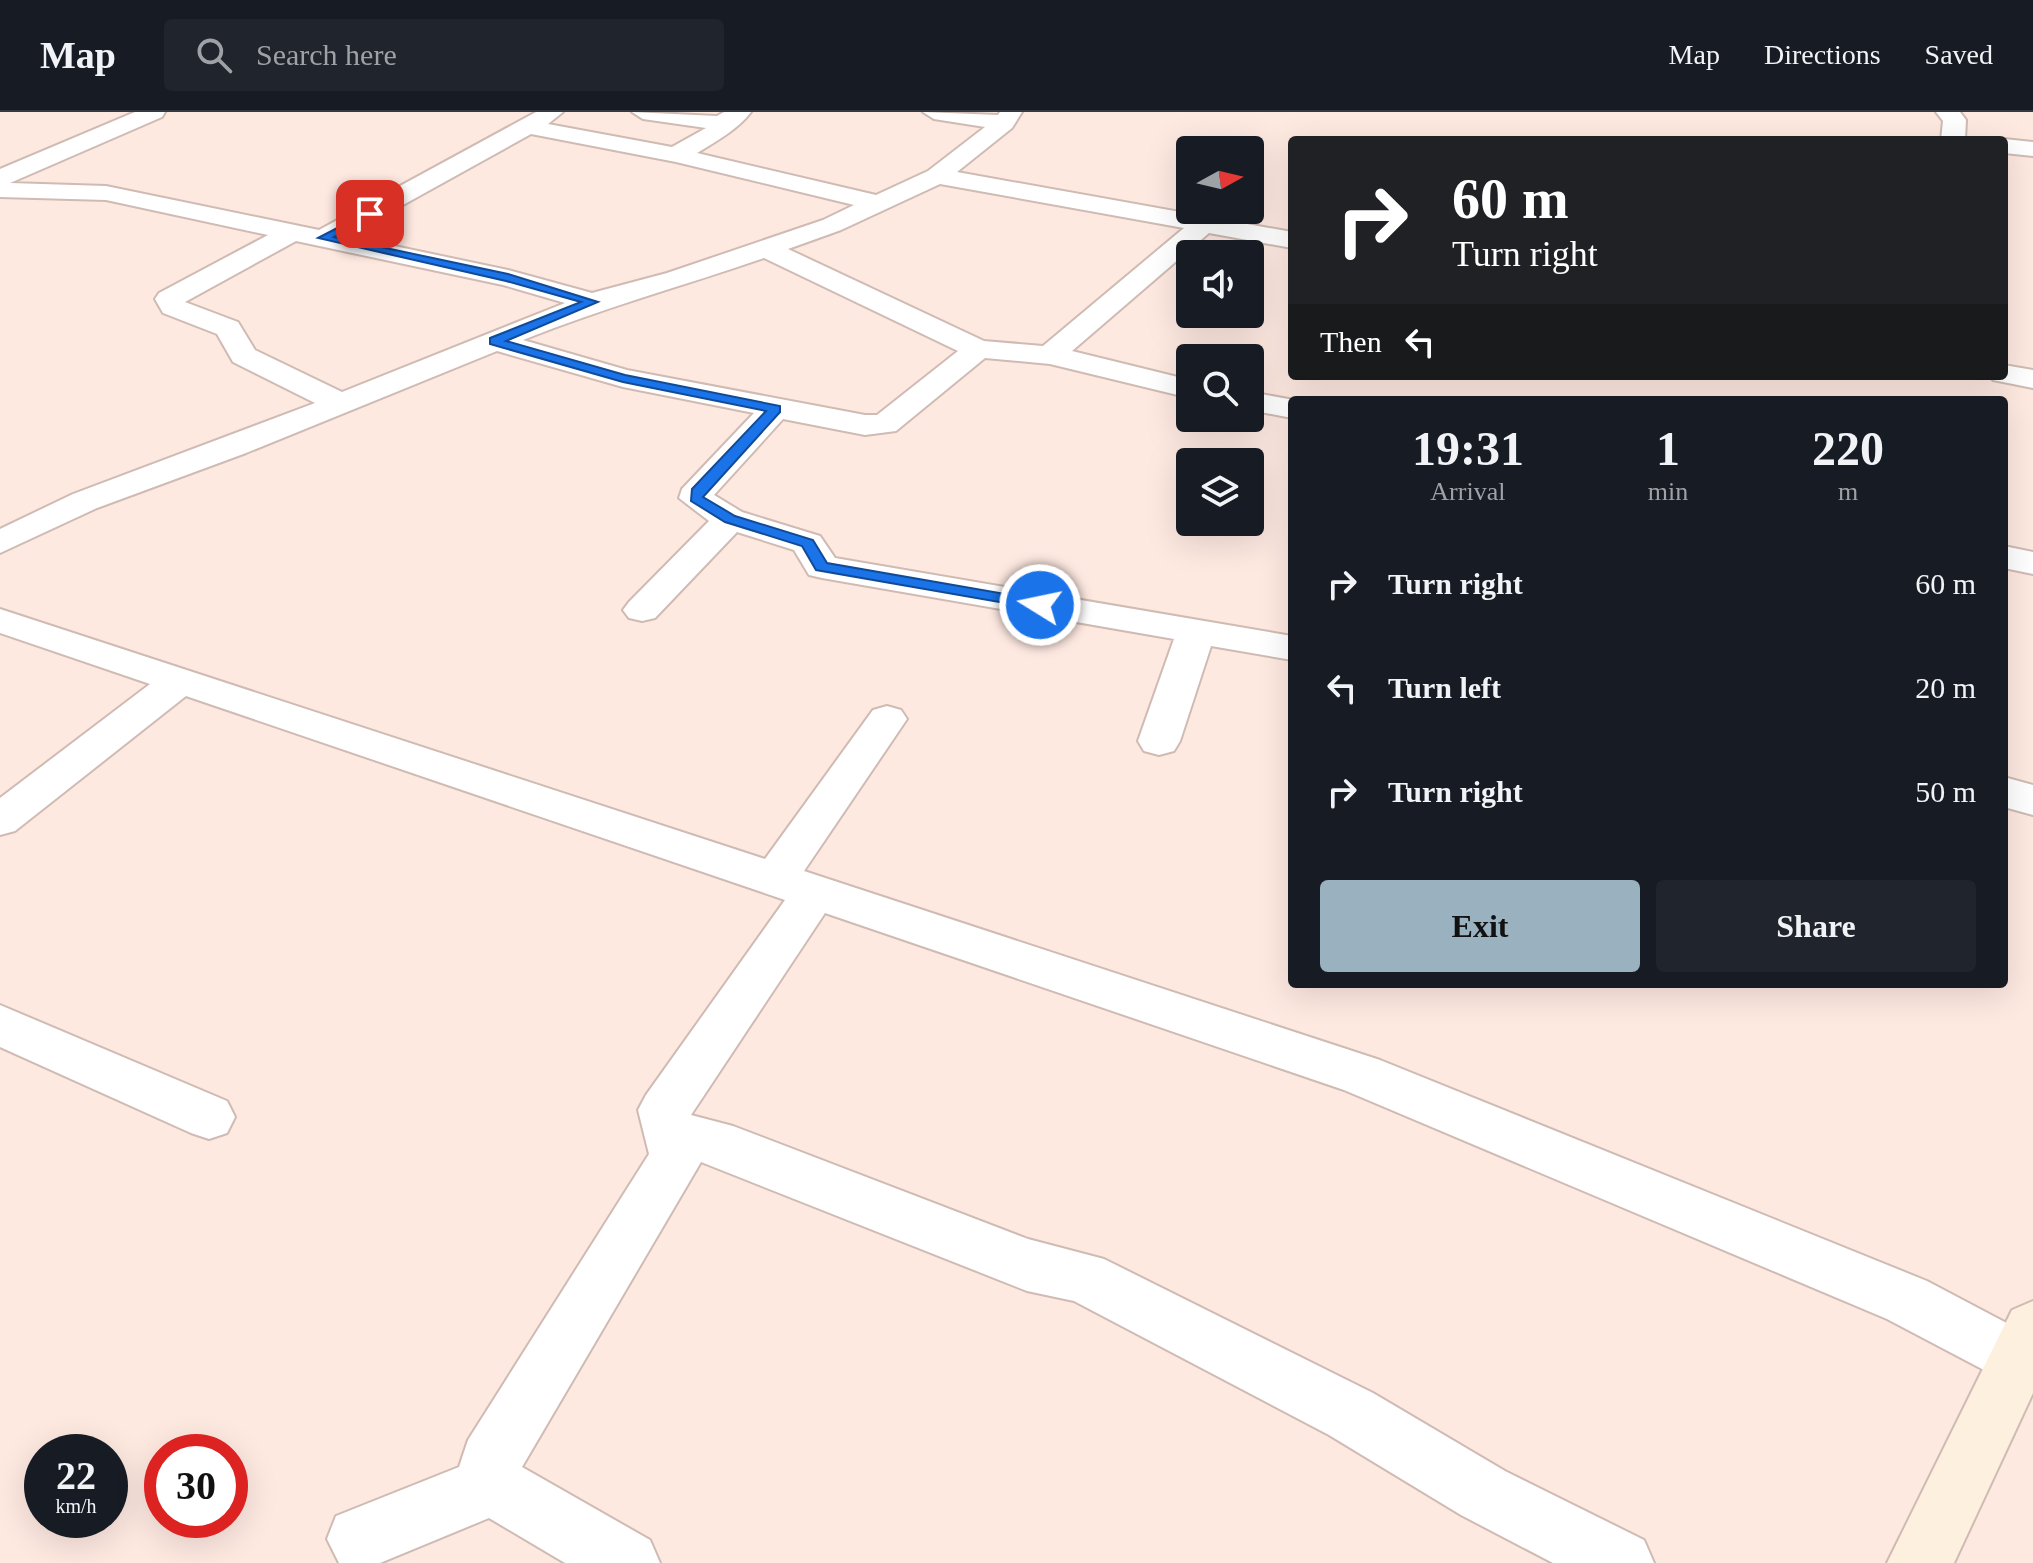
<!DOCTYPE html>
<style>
:root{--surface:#171b24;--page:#20242c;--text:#f1f3f6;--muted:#9ea1a6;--line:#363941;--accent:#9ab1c0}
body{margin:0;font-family:"Times New Roman",serif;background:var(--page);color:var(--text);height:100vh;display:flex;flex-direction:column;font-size:30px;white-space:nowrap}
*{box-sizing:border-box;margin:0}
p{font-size:26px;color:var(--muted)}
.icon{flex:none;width:44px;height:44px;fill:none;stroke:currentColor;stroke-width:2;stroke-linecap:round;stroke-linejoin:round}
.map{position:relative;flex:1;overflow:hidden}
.side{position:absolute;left:1288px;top:284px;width:720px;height:592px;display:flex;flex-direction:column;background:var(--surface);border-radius:8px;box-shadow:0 8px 32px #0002}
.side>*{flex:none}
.hud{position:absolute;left:1288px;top:24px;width:720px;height:244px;border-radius:8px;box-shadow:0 8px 32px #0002;background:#202124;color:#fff;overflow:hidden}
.needle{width:52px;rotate:82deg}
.buttons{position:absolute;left:1176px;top:24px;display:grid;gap:16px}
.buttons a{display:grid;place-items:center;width:88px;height:88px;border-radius:8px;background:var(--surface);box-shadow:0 8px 32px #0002;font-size:40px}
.speed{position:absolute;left:24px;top:1322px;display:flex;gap:16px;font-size:40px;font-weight:700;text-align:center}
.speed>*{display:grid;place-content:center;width:104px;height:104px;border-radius:50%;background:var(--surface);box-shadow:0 8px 32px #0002;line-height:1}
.speed small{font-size:20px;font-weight:400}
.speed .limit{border:12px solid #d22;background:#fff;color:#111}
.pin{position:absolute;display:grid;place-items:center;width:68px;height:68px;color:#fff;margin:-34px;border-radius:16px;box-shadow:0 4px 12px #0006}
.me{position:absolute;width:88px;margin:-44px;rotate:280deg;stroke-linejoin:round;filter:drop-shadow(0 0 6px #0008)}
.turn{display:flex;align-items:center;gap:28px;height:168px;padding:0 32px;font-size:36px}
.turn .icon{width:104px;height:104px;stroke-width:2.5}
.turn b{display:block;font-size:56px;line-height:68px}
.then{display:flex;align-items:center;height:76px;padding:0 32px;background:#0003;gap:16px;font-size:30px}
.eta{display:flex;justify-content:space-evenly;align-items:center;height:136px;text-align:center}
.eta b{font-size:48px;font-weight:700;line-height:56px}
.cta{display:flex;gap:16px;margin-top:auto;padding:16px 32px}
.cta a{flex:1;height:92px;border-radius:8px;background:var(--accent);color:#111;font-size:32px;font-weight:700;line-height:92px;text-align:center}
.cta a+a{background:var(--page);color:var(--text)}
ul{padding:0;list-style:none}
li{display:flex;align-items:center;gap:24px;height:104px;padding:0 32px}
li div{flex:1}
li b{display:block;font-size:30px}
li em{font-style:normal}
header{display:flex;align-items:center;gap:48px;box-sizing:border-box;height:112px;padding:0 40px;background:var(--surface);border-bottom:2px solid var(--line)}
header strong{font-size:38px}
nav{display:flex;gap:44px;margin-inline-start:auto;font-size:28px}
.search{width:560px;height:72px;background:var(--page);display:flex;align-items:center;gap:20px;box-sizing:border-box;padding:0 28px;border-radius:8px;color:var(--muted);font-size:30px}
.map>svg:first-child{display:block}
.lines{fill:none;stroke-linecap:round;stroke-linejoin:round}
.minor-casing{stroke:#cfbbb3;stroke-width:4}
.tertiary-casing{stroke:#cfbbb3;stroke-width:4}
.secondary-casing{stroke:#cfbbb3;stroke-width:4}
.minor{fill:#fff;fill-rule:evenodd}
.tertiary{fill:#fff;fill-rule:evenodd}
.secondary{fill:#fdf0df;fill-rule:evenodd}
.route{fill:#1a73e8;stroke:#114b97;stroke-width:2}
</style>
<header>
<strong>Map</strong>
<div class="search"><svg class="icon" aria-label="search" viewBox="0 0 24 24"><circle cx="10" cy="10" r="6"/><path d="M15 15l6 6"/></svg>Search here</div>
<nav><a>Map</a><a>Directions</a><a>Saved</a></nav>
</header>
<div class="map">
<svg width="2033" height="1451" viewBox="0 0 2033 1451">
<rect width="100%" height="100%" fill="#fee9e1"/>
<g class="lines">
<defs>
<g id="minor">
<path d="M135 0H165L162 5 10 71 106 74 319 118 536 0H563L548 12 672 35 706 16 643 7 632 0 717 4 724 0H751C738 17 717 29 697 41L876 83 928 59 985 15 934 7 923 0 998 3 1000 0H1022L1012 16 957 60 1292 120V136L1209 121 1072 239 1190 268V286L1050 252 985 246 896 319 865 323 783 307 714 383 742 400 820 424 835 446 1292 524V548L1211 534 1180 629 1174 639 1159 643 1144 639 1138 629 1174 527 822 466 809 463 794 438 737 420 655 506 642 509 629 506 623 498 629 490 709 409 679 386 682 377 754 301 623 275 497 239 246 341 97 396 0 441V417L73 382 315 291 233 250 217 222 163 201 155 187 159 181 268 123 106 88 0 85V57ZM531 22 676 50 854 93 823 108 667 161 592 181 508 158 347 124ZM940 72 1184 116 1043 234 984 229 788 137 841 118ZM296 129 503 173 565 191 342 280 255 238 238 210 185 190ZM764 146 958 239 877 303H865L627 258 523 228C602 196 683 174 764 146Z"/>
<path d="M2004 27 2033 30V44L2004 41V28H2000Z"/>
<path d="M1250 280 1294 288 1292 306 1250 298Z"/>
<path d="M2004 434 2033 440V462L2004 456Z"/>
<path d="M0 497 765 747 873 598 887 594 901 598 907 607 804 759 1380 948 1927 1169 2033 1225V1272L2020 1277 1887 1207 1344 978 825 801 691 1003 733 1014 1028 1127 1104 1147 1373 1281 1505 1359 1644 1428 1654 1451H1553L1461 1403 1329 1323 1074 1189 1027 1179 701 1050 522 1355 650 1428 660 1451H565L489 1406 380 1451H339L327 1427 336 1404 459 1355 468 1328 649 1042 638 998 646 983 785 788 186 584 15 719 0 723V686L150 572 0 521Z"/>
<path d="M2004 665 2033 673V703L2004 695Z"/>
<path d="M0 893 227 989 235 1005 227 1021 209 1027 191 1021 0 935Z"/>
</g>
<g id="tertiary">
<path d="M1936 0H1960L1966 8 1965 28H1941L1943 9Z"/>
<path d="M2004 253 2033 258V276L1993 268 1990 264H2004Z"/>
</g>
<path id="secondary" d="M2033 1189V1281L1954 1451H1887L2012 1198Z"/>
</defs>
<!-- minor casing -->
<use href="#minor" class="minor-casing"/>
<!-- tertiary casing -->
<use href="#tertiary" class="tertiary-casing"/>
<!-- secondary casing -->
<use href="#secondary" class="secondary-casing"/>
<!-- minor -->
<use href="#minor" class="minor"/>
<!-- tertiary -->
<use href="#tertiary" class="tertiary"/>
<!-- secondary -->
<use href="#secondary" class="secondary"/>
</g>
<!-- route -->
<path class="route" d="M370 99 374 104 334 125 508 162 598 190 506 229 625 263 780 294V300L703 385 735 404 813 428 827 451 1040 488 1048 493 1040 497 816 458 802 434 725 410 691 389 692 377 766 299 623 270 490 232V226L581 190 506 169 318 126Z"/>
</svg>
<div class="buttons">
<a><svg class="needle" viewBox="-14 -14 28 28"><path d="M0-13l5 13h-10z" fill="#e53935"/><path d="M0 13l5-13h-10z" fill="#9ea1a6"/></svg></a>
<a><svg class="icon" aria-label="sound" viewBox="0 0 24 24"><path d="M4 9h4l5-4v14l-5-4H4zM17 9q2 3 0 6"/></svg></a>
<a><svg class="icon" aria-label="search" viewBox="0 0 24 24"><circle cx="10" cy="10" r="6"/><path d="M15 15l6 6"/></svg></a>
<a><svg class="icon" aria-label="layers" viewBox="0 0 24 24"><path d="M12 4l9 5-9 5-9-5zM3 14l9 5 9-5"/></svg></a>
</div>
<div class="speed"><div>22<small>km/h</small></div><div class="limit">30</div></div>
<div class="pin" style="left:370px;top:102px;background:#d93025"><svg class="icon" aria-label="arrive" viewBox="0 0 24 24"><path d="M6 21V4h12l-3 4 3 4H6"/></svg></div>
<svg class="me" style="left:1040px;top:493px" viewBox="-20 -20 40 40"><circle r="17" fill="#1a73e8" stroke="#fff" stroke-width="3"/><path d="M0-11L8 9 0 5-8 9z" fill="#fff"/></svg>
<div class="hud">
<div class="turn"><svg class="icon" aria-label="right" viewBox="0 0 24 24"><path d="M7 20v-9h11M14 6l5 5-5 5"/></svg><div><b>60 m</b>Turn right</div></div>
<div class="then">Then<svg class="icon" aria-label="left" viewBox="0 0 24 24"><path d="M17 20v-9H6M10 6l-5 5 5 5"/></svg></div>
</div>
<section class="side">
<div class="eta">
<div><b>19:31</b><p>Arrival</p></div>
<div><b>1</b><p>min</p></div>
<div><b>220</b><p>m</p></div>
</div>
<ul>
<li><svg class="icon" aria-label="right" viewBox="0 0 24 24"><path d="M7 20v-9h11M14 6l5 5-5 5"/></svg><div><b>Turn right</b></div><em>60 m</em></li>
<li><svg class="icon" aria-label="left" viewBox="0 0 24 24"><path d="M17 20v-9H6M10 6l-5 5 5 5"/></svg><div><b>Turn left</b></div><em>20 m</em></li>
<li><svg class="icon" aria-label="right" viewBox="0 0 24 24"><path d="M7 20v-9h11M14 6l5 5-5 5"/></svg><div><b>Turn right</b></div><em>50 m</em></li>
</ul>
<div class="cta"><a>Exit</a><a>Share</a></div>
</section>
</div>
